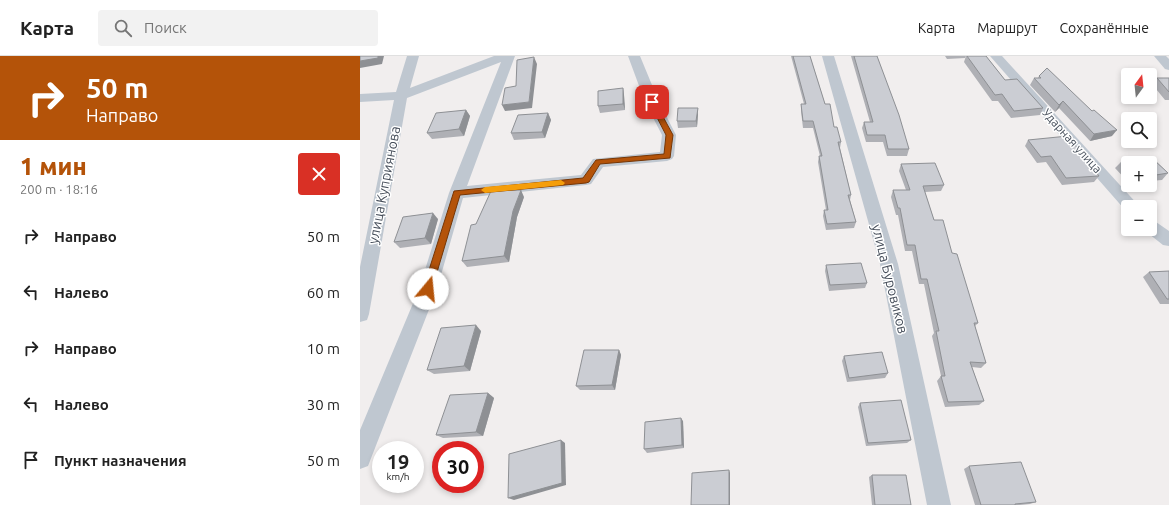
<!DOCTYPE html>
<html lang="ru">
<meta charset="utf-8">
<style>
:root{--surface:#fff;--page:#f2f2f2;--text:#222;--muted:#767676;--line:#e0e0e0;--accent:#b45309}
body{margin:0;font-family:Ubuntu,sans-serif;background:var(--page);color:var(--text);height:100vh;display:flex;flex-direction:column;font-size:15px;white-space:nowrap}
*{box-sizing:border-box;margin:0}
p{font-size:13px;color:var(--muted)}
.icon{flex:none;width:22px;height:22px;fill:none;stroke:currentColor;stroke-width:2;stroke-linecap:round;stroke-linejoin:round}
.map{position:relative;flex:1;overflow:hidden}
.drawer{display:flex;flex-direction:column;background:var(--surface);width:360px}
.drawer>*{flex:none}
.banner{background:#b45309;color:#fff;overflow:hidden}
.needle{width:26px;rotate:15deg}
.controls{position:absolute;left:761px;top:12px;display:grid;gap:8px}
.controls a{display:grid;place-items:center;width:36px;height:36px;border-radius:4px;background:var(--surface);box-shadow:0 2px 6px #0003;font-size:20px}
.speed{position:absolute;left:12px;top:385px;display:flex;gap:8px;font-size:20px;font-weight:700;text-align:center}
.speed>*{display:grid;place-content:center;width:52px;height:52px;border-radius:50%;background:var(--surface);box-shadow:0 2px 6px #0003;line-height:1}
.speed small{font-size:10px;font-weight:400}
.speed .limit{border:6px solid #d22;background:#fff;color:#111}
.pin{position:absolute;display:grid;place-items:center;width:34px;height:34px;color:#fff;margin:-17px;border-radius:8px;box-shadow:0 2px 6px #0006}
.me{position:absolute;width:44px;margin:-22px;rotate:17deg;stroke-linejoin:round;filter:drop-shadow(0 0 3px #0008)}
.turn{display:flex;align-items:center;gap:14px;height:84px;padding:0 20px;font-size:18px}
.turn .icon{width:52px;height:52px;stroke-width:2.5}
.turn b{display:block;font-size:28px;line-height:34px}
.round{display:grid;place-items:center;flex:none;width:42px;height:42px;border-radius:4px;background:var(--page)}
.head{display:flex;align-items:center;justify-content:space-between;height:68px;padding:0 20px}
h1{font-size:24px;font-weight:800;line-height:30px;color:var(--accent)}
ul{padding:0;list-style:none}
li{display:flex;align-items:center;gap:12px;height:56px;padding:0 20px}
li div{flex:1}
li b{display:block;font-size:15px}
li em{font-style:normal}
header{display:flex;align-items:center;gap:24px;box-sizing:border-box;height:56px;padding:0 20px;background:var(--surface);border-bottom:1px solid var(--line)}
header strong{font-size:19px}
nav{display:flex;gap:22px;margin-inline-start:auto;font-size:14px}
.search{width:280px;height:36px;background:var(--page);display:flex;align-items:center;gap:10px;box-sizing:border-box;padding:0 14px;border-radius:4px;color:var(--muted);font-size:15px}
main{display:flex;flex:1;min-height:0}
.map>svg:first-child{display:block}
.lines{fill:none;stroke-linecap:round;stroke-linejoin:round}
.minor{fill:#bfc7d0;fill-rule:evenodd}
.wall{fill:#afb0b5}
.shaded-wall{fill:#8e9094}
.building{fill:#cbcdd3;stroke:#8e9094}
.route{fill:#b45309;stroke:#753606}
.slow{fill:#f59e0b}
.labels{text-anchor:middle;stroke-width:3;stroke-linejoin:round;paint-order:stroke}
.far-street-label{font-size:12px;fill:#474f5b;stroke:#fff}
.street-label{font-size:14px;fill:#474f5b;stroke:#fff}
</style>
<header>
<strong>Карта</strong>
<div class="search"><svg class="icon" aria-label="search" viewBox="0 0 24 24"><circle cx="10" cy="10" r="6"/><path d="M15 15l6 6"/></svg>Поиск</div>
<nav><a>Карта</a><a>Маршрут</a><a>Сохранённые</a></nav>
</header>
<main>
<section class="drawer">
<div class="banner">
<div class="turn"><svg class="icon" aria-label="right" viewBox="0 0 24 24"><path d="M7 20v-9h11M14 6l5 5-5 5"/></svg><div><b>50 m</b>Направо</div></div>
</div>
<div class="head"><div><h1>1 мин</h1><p>200 m · 18:16</p></div><a class="round" style="background:#d93025;color:#fff"><svg class="icon" aria-label="close" viewBox="0 0 24 24"><path d="M6 6l12 12M18 6L6 18"/></svg></a></div>
<ul>
<li><svg class="icon" aria-label="right" viewBox="0 0 24 24"><path d="M7 20v-9h11M14 6l5 5-5 5"/></svg><div><b>Направо</b></div><em>50 m</em></li>
<li><svg class="icon" aria-label="left" viewBox="0 0 24 24"><path d="M17 20v-9H6M10 6l-5 5 5 5"/></svg><div><b>Налево</b></div><em>60 m</em></li>
<li><svg class="icon" aria-label="right" viewBox="0 0 24 24"><path d="M7 20v-9h11M14 6l5 5-5 5"/></svg><div><b>Направо</b></div><em>10 m</em></li>
<li><svg class="icon" aria-label="left" viewBox="0 0 24 24"><path d="M17 20v-9H6M10 6l-5 5 5 5"/></svg><div><b>Налево</b></div><em>30 m</em></li>
<li><svg class="icon" aria-label="arrive" viewBox="0 0 24 24"><path d="M6 21V4h12l-3 4 3 4H6"/></svg><div><b>Пункт назначения</b></div><em>50 m</em></li>
</ul>
</section>
<div class="map">
<svg width="809" height="449" viewBox="0 0 809 449">
<rect width="100%" height="100%" fill="#f1eeee"/>
<g class="lines">
<!-- minor -->
<g class="minor">
<path d="M47 0H59L50 32 134 0H155L107 130 221 119 233 103 300 96 302 79 285 46 268 0H280L299 46 316 79 314 100 312 103 307 105 243 111 231 128 226 129 103 142 77 233 8 410 0 413V374L59 233 89 137 141 6 47 42 9 258 7 264 0 266V211L34 44 0 46V38L36 36Z"/>
<path d="M462 0H474L538 208 591 449H567L520 208Z"/>
<path d="M630 0H642L780 151H768V156L766 155Z"/>
<path d="M794 0H806L809 3V14L805 13Z"/>
<path d="M790 164 796 166 809 175V190L803 189 784 174 783 173H790Z"/>
</g>
</g>
<!-- wall -->
<g class="wall">
<path d="M431 0H450L465 48 474 71 481 86 480 92 491 139 490 144 496 166 494 172 466 174 463 160 464 154H466L458 106 459 100H460L453 72H443L441 55V48H444Z"/>
<path d="M491 0H517L549 93 547 100H527L523 86H506L502 72 504 66H510Z"/>
<path d="M585 0H606L605 2 587 3Z"/>
<path d="M606 0H626L645 24 683 52 680 59 651 62 638 45H632L604 6Z"/>
<path d="M679 20 752 80 730 85 699 52 695 56 670 29 674 22H678Z"/>
<path d="M797 22H809V44H805L792 28Z"/>
<path d="M263 32 264 39 265 54 240 57 238 50Z"/>
<path d="M338 52V58L337 71 318 72 317 65Z"/>
<path d="M106 54 110 60 104 80 72 83 67 77Z"/>
<path d="M188 57 191 64 185 82 154 84 151 77Z"/>
<path d="M668 84 739 120 734 126 702 129 686 106 677 107 665 90Z"/>
<path d="M792 102 808 117 802 124 790 125V107H768V126L755 112 761 106Z"/>
<path d="M541 108 584 129 581 135 565 136 574 164 592 197 618 267 615 270 626 307 621 312 612 311 624 345 619 349 585 351 577 325 581 320 572 280 574 277 564 228H559L552 195H545L538 159H536L531 141 533 134H546L539 115Z"/>
<path d="M164 141 157 161 149 206 107 211 102 205 116 168Z"/>
<path d="M78 163 71 188 40 192 34 186Z"/>
<path d="M466 209 507 227 505 232 469 235 465 215Z"/>
<path d="M809 215V248H800L783 221 789 216Z"/>
<path d="M121 275 110 315 74 318 67 314Z"/>
<path d="M259 294 261 299 255 334H220L216 330Z"/>
<path d="M484 300 528 317 525 322 487 326 482 305Z"/>
<path d="M128 337 134 342 123 380 83 382 76 379Z"/>
<path d="M500 347 551 384 547 387 506 390 498 351Z"/>
<path d="M323 365 324 392 287 397 284 393Z"/>
<path d="M609 410 676 446 670 448 660 449H615L604 413Z"/>
<path d="M512 419 551 449H512L509 421Z"/>
</g>
<!-- shaded-wall -->
<g class="shaded-wall">
<path d="M18 0H24L22 8 0 12V5Z"/>
<path d="M174 1 177 8 172 52 145 55 142 49 169 46Z"/>
<path d="M263 32 264 39 265 54 263 48Z"/>
<path d="M703 45 699 52 695 56 699 49Z"/>
<path d="M338 52V58L337 71 336 65Z"/>
<path d="M106 54 110 60 104 80 99 73Z"/>
<path d="M188 57 191 64 185 82 182 76Z"/>
<path d="M757 74 752 80 730 85 734 78Z"/>
<path d="M161 134 164 141 157 161 149 206 144 200 153 155Z"/>
<path d="M73 157 78 163 71 188 65 182Z"/>
<path d="M116 269 121 275 110 315 104 310Z"/>
<path d="M259 294 261 299 255 334 252 329Z"/>
<path d="M128 337 134 342 123 380 116 376Z"/>
<path d="M321 362 323 365 324 392 322 389Z"/>
<path d="M201 384 205 387 206 429 154 444 148 442Z"/>
<path d="M369 414 370 417V449H369Z"/>
</g>
<!-- building -->
<g class="building">
<path d="M0 0H18V2L0 5Z"/>
<path d="M433 0H450L465 48H470L474 71H477L481 86H478L491 139H488L496 166 467 168 464 154H468L459 100H462L453 65H443L441 48H446Z"/>
<path d="M494 0H517L539 59 549 93H528L525 79H507L504 66H513Z"/>
<path d="M607 0H626L645 24 657 23 683 52 654 55 642 38 635 39Z"/>
<path d="M174 1 169 46 142 49 145 32 156 30 157 4Z"/>
<path d="M687 12 732 55 734 54 757 74 734 78 703 45 699 49 674 22H681L679 20Z"/>
<path d="M797 22H809V36Z"/>
<path d="M263 32V48L238 50V35Z"/>
<path d="M318 52H338L336 65H317Z"/>
<path d="M106 54 99 73 67 77 76 57Z"/>
<path d="M188 57 182 76 151 77 158 59Z"/>
<path d="M708 80 739 120 706 122 691 100 681 101 668 84Z"/>
<path d="M792 102 808 117 790 120V107H768V114L761 106Z"/>
<path d="M575 107 584 129 563 130 574 164H583L592 197 597 198 618 267H614L626 307 610 306 624 345 588 346 581 320H585L576 275H579L567 223H561L555 189H547L540 152H538L533 134H550L541 108Z"/>
<path d="M161 134 153 155 144 200 102 205 111 169 116 168 131 135Z"/>
<path d="M73 157 65 182 34 186 43 161Z"/>
<path d="M501 207 507 227 470 229 466 209Z"/>
<path d="M809 215V243H807L789 216Z"/>
<path d="M116 269 104 310 67 314 81 272Z"/>
<path d="M224 294H259L252 329 216 330Z"/>
<path d="M522 296 528 317 489 322 484 300Z"/>
<path d="M128 337 116 376 76 379 90 339Z"/>
<path d="M541 344 551 384 508 387 500 347Z"/>
<path d="M321 362 322 389 284 393 285 366Z"/>
<path d="M201 384 202 427 148 442 149 398Z"/>
<path d="M661 406 676 446 655 448V449H621L609 410Z"/>
<path d="M369 414V449H331L332 417Z"/>
<path d="M512 419H546L551 449H515Z"/>
</g>
<!-- route -->
<path class="route" d="M290 45 295 46 313 79 310 102 240 108 229 126 226 127 100 139 72 233 68 236 64 235 63 233 94 135 223 122 236 104 304 98 306 79 289 46Z"/>
<!-- slow -->
<path class="slow" d="M201 124 205 127 203 129 125 137 121 134 125 131Z"/>
<g class="labels">
<!-- far-street labels -->
<g class="far-street-label">
<text transform="translate(712 85) rotate(48)" y="4">Ударная улица</text>
</g>
<!-- street labels -->
<g class="street-label">
<text transform="translate(24 129) rotate(-79)" y="5">улица Куприянова</text>
<text transform="translate(530 223) rotate(76)" y="5">улица Буровиков</text>
</g>
</g>
</svg>
<div class="controls">
<a><svg class="needle" viewBox="-14 -14 28 28"><path d="M0-13l5 13h-10z" fill="#e53935"/><path d="M0 13l5-13h-10z" fill="#767676"/></svg></a>
<a><svg class="icon" aria-label="search" viewBox="0 0 24 24"><circle cx="10" cy="10" r="6"/><path d="M15 15l6 6"/></svg></a>
<a>+</a>
<a>−</a>
</div>
<div class="speed"><div>19<small>km/h</small></div><div class="limit">30</div></div>
<div class="pin" style="left:292px;top:46px;background:#d93025"><svg class="icon" aria-label="arrive" viewBox="0 0 24 24"><path d="M6 21V4h12l-3 4 3 4H6"/></svg></div>
<svg class="me" style="left:68px;top:233px" viewBox="-20 -20 40 40"><circle r="19" fill="#fff"/><path d="M0-13L10 11 0 6-10 11z" fill="#b45309"/></svg>
</div>
</main>
